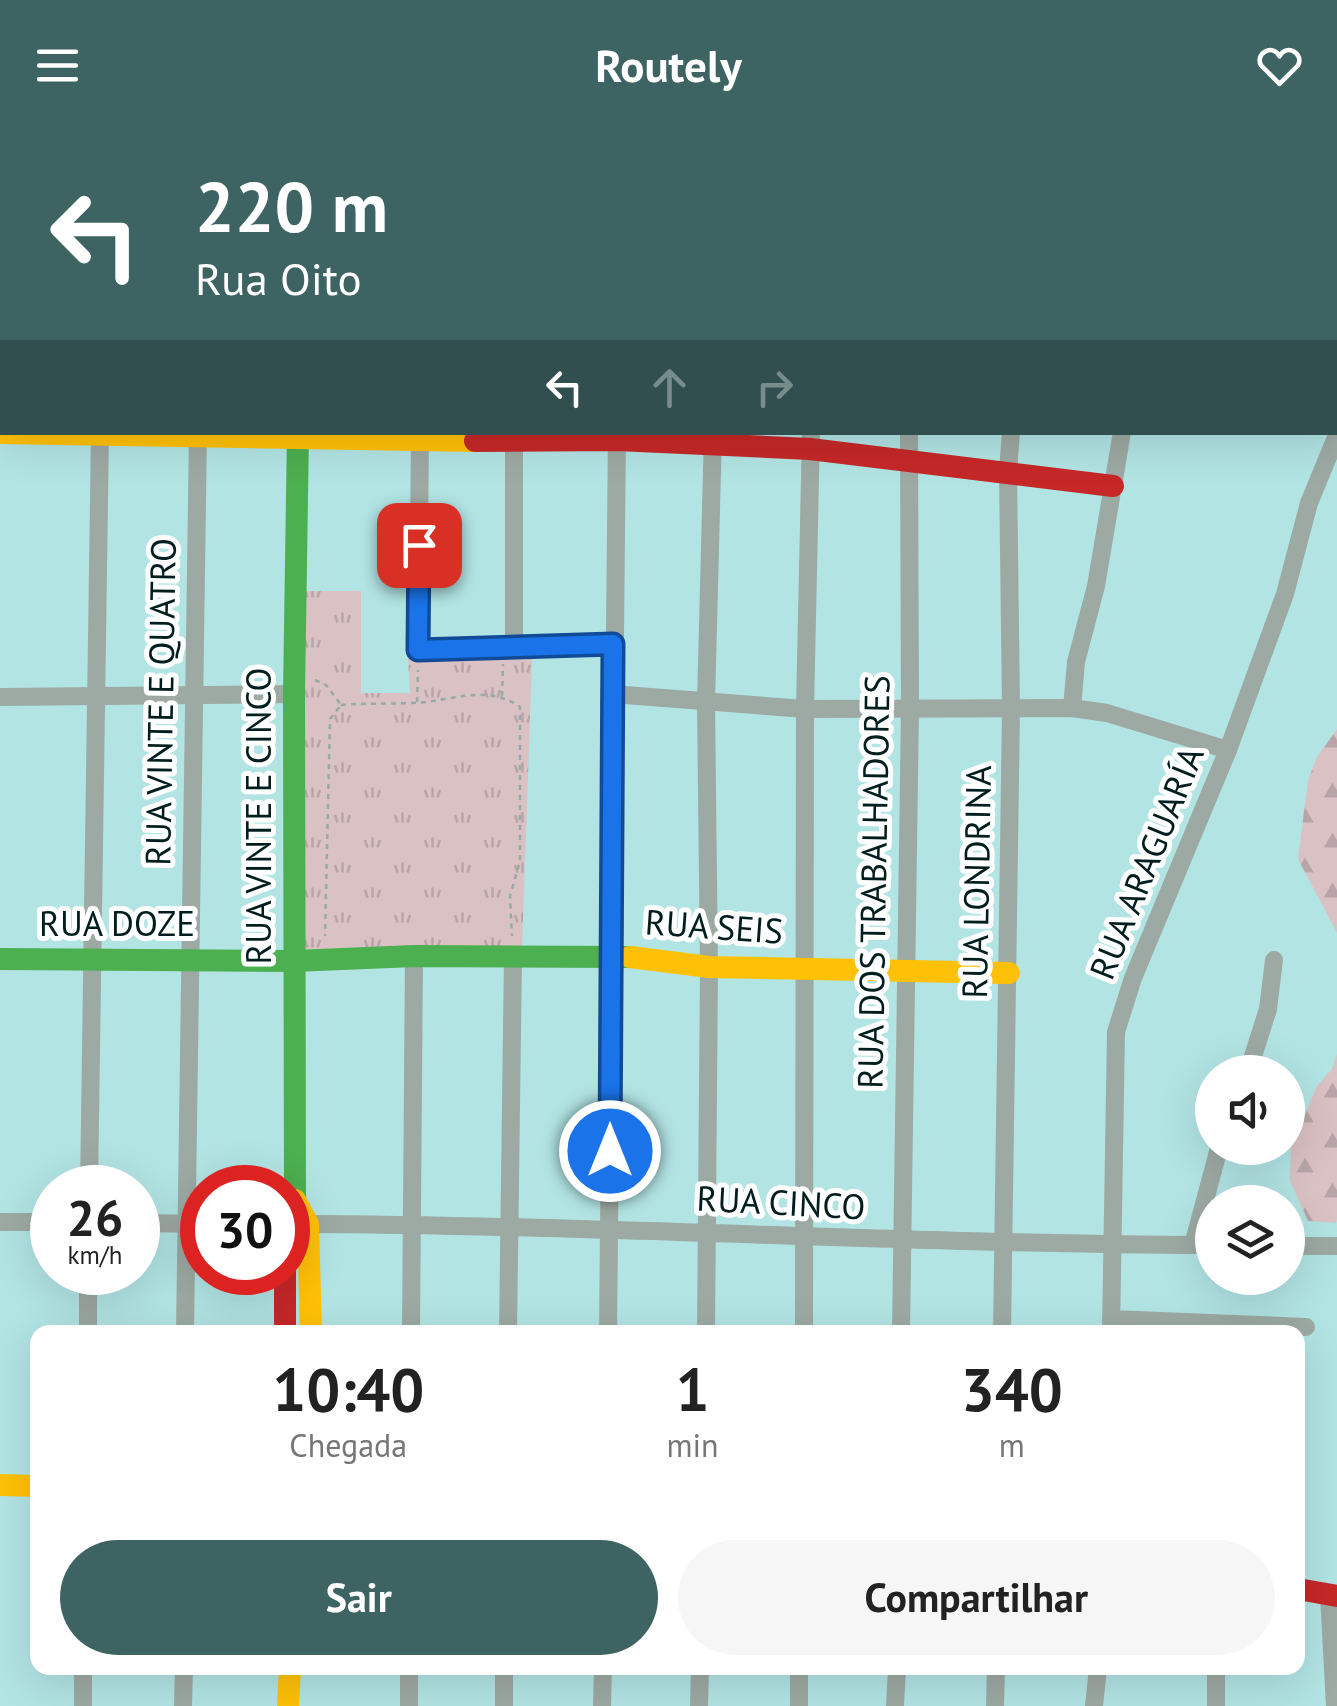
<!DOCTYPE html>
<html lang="pt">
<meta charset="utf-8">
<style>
:root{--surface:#fff;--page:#f6f6f6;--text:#222;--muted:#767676;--accent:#3e6363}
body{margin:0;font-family:"PT Sans",sans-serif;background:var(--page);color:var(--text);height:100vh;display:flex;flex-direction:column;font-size:38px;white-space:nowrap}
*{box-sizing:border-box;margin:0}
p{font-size:32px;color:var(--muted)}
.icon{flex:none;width:55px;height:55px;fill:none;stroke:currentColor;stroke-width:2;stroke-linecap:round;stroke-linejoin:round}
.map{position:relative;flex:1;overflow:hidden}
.side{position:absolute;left:30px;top:1195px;width:1275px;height:350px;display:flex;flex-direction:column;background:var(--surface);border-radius:20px;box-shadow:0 10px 40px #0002}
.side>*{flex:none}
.guide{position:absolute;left:0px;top:0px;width:1338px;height:305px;box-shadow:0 10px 40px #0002;background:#3e6363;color:#fff;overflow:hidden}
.fabs{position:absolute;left:1195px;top:925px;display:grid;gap:20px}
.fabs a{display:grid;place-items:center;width:110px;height:110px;border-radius:50%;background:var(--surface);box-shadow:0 10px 40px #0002;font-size:50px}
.speed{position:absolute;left:30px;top:1035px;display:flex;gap:20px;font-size:50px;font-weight:700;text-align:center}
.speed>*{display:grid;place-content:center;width:130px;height:130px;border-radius:50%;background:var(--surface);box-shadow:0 10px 40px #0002;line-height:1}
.speed small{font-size:25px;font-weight:400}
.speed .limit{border:15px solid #d22;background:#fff;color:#111}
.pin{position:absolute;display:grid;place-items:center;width:85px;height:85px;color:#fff;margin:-42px;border-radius:20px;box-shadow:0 5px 15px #0006}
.me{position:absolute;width:110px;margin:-55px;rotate:0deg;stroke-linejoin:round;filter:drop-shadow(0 0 8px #0008)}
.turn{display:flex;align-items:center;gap:35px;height:210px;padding:0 30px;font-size:45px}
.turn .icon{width:130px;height:130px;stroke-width:2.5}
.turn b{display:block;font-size:70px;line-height:85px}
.lanes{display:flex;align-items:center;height:95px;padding:0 30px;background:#0003;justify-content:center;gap:50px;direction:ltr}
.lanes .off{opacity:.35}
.eta{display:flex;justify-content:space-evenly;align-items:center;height:170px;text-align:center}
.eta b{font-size:60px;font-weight:700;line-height:70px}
.button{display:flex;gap:20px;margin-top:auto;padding:20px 30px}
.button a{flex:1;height:115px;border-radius:60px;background:var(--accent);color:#fff;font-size:40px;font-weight:700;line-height:115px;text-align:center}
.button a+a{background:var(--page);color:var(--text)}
header{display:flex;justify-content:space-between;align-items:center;height:130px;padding:0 30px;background:var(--accent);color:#fff;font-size:45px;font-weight:700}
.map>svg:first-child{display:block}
.forest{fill:url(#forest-firs)}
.park{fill:url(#park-tufts)}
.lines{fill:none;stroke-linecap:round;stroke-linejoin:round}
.path{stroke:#97aaa6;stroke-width:2.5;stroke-dasharray:5 5;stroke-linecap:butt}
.street{stroke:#9da9a3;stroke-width:18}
.fast{stroke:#4caf50;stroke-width:22}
.slow{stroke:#ffc107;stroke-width:22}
.jam{stroke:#c62828;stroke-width:22}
.route-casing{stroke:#114b97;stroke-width:25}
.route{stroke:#1a73e8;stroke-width:18}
.labels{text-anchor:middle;stroke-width:10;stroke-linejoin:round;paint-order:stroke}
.street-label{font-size:35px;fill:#001e1e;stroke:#fff}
</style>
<header><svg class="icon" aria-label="menu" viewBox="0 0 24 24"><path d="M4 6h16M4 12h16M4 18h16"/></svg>Routely<svg class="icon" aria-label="heart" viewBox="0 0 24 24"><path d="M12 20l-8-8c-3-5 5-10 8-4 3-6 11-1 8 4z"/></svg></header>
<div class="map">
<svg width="1337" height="1576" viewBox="0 0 1337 1576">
<defs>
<pattern id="forest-firs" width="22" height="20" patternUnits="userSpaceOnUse" patternTransform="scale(2.5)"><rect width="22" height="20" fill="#dac1c4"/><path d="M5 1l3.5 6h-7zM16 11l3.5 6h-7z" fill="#b9a5a8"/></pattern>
<pattern id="park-tufts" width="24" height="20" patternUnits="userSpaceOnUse" patternTransform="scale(2.5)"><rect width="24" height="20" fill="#dac1c4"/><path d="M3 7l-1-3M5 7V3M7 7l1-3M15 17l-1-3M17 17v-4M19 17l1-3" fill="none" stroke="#b9a5a8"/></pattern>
</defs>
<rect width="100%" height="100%" fill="#b2e4e4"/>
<!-- forest -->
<g class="forest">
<path d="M1337 599V803L1298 729 1308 650 1317 627Z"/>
<path d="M1337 924V1089L1336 1093 1308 1091 1290 1051 1291 1008 1304 987 1317 956 1332 939Z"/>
</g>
<!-- park -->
<path class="park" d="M306 461H361V563H410L408 528 532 527 522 821 303 819Z"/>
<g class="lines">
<!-- path -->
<g class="path">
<path d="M315 550 326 555 341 575 330 589 325 806"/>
<path d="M502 566 503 534"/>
<path d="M417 572 418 540"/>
<path d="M341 575C365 573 388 574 412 573 449 572 486 553 520 577V731L510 766 512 806"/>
</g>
<!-- street -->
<g class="street">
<path d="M99 0V2"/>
<path d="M196 0V2"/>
<path d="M526 0V2"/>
<path d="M1136 0V2"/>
<path d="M1301 0 1314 2"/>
<path d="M3 2 4 0"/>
<path d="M425 2V0"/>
<path d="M622 2V0"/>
<path d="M719 2V0"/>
<path d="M819 2V0"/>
<path d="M922 2V0"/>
<path d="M1040 2V0"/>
<path d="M1178 2 1181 0"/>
<path d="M0 39H2"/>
<path d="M1335 71 1337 73"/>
<path d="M0 151 2 57"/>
<path d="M420 303 418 520 613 514"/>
<path d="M514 516V302"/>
<path d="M612 564 805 579 1072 578 1107 583 1228 620"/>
<path d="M0 567 294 564"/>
<path d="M1072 578 1076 532 1096 456 1122 302"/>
<path d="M1248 942 1268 879 1274 830"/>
<path d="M89 1058 100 302"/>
<path d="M0 1092H52"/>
<path d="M138 1093 202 1094"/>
<path d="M298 1094C603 1095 908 1114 1212 1115"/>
<path d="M1193 1115 1219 1018"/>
<path d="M1288 1116H1337"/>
<path d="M1111 1189 1306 1197"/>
<path d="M88 1202V1142"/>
<path d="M185 1202 198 302"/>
<path d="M411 1202 414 826"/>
<path d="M508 1202 513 825"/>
<path d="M608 1202 617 302"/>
<path d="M706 1202 709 837 706 573 713 302"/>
<path d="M804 1202 805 579 811 302"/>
<path d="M901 1202 910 579 909 302"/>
<path d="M1002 1202 1011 578 1008 341 1011 302"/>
<path d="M1111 1202 1116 902 1133 848 1228 620 1285 464 1309 373 1337 305"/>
<path d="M1329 1465 1335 1576"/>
<path d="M504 1538V1576"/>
<path d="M83 1576V1538"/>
<path d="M183 1576 184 1538"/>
<path d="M409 1576V1538"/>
<path d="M602 1576 603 1538"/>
<path d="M699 1576 700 1538"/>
<path d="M799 1576V1538"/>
<path d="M895 1576 897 1538"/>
<path d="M995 1576 996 1538"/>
<path d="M1094 1576 1098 1538"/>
<path d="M1216 1576V1538"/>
</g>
<!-- fast -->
<g class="fast">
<path d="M0 829 294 831 414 826 630 827"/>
<path d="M288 1088 295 1070 294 564 298 302"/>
</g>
<!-- slow -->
<g class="slow">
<path d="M0 303 475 311"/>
<path d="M630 827 709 837 1009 843"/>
<path d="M295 1070 308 1094 311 1202"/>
<path d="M0 1355 38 1356"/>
<path d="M288 1576 290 1538"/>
</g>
<!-- jam -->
<g class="jam">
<path d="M301 0V2"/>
<path d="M475 311 617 310 810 319 1113 356"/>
<path d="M285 1142V1202"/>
<path d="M1298 1459 1337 1466"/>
</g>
</g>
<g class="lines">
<defs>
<path id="route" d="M419 415 418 520 613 514 610 1021"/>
</defs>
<!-- route casing -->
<use href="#route" class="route-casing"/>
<!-- route -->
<use href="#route" class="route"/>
</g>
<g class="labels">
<!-- street labels -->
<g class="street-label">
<text transform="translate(161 572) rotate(-89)" y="12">RUA VINTE E QUATRO</text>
<text transform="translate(259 686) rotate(-90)" y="12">RUA VINTE E CINCO</text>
<text transform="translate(1147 733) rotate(-68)" y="12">RUA ARAGUARÍA</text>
<text transform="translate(874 752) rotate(-89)" y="12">RUA DOS TRABALHADORES</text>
<text transform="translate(977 752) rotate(-89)" y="12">RUA LONDRINA</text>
<text x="117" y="806">RUA DOZE</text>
<text transform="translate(714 797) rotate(4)" y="12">RUA SEIS</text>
<text transform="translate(781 1073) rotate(3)" y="12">RUA CINCO</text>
</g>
</g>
</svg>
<div class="fabs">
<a><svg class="icon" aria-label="sound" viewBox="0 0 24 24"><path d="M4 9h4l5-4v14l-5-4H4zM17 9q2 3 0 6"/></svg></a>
<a><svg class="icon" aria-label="layers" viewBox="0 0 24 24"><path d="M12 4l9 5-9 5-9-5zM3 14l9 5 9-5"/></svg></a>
</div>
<div class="speed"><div>26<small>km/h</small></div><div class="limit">30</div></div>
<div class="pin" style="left:419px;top:415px;background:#d93025"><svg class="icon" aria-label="arrive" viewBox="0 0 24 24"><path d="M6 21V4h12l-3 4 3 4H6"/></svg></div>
<svg class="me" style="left:610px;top:1021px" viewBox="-20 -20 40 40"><circle r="17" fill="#1a73e8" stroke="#fff" stroke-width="3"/><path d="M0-11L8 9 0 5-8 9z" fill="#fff"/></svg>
<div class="guide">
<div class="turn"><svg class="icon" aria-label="left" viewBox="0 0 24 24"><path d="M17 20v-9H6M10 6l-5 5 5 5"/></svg><div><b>220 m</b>Rua Oito</div></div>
<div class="lanes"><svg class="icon" aria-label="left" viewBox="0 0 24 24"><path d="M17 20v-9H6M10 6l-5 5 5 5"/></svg><svg class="icon off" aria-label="ahead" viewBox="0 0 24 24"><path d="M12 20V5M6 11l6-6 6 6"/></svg><svg class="icon off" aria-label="right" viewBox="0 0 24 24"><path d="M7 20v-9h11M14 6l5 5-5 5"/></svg></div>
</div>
<section class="side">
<div class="eta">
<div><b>10:40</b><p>Chegada</p></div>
<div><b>1</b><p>min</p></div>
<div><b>340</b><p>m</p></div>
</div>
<div class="button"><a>Sair</a><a>Compartilhar</a></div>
</section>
</div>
